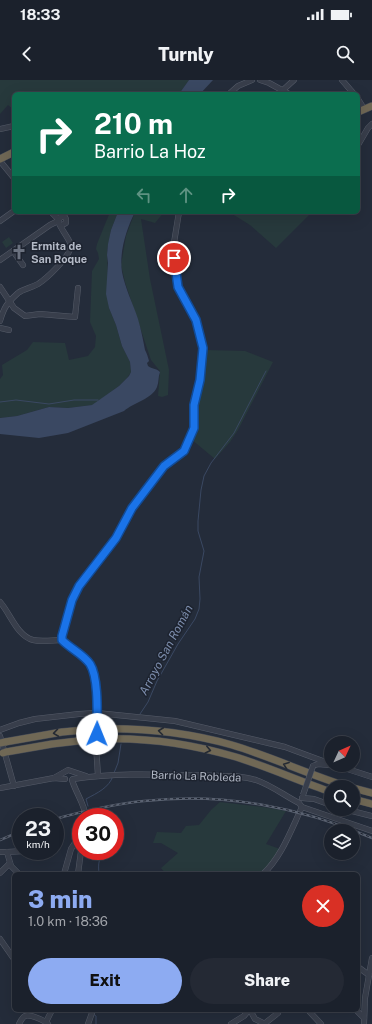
<!DOCTYPE html>
<meta charset="utf-8">
<style>
:root{--surface:#1b212c;--page:#242934;--text:#f1f3f6;--muted:#a0a3a9;--line:#393e48;--accent:#8dabf2}
body{margin:0;font-family:"Public Sans",sans-serif;background:var(--page);color:var(--text);height:100vh;display:flex;flex-direction:column;font-size:15px;white-space:nowrap}
*{box-sizing:border-box;margin:0}
p{font-size:13px;color:var(--muted)}
.icon{flex:none;width:22px;height:22px;fill:none;stroke:currentColor;stroke-width:2;stroke-linecap:round;stroke-linejoin:round}
.map{position:relative;flex:1;overflow:hidden}
.details{position:absolute;left:12px;top:792px;width:348px;height:140px;display:flex;flex-direction:column;background:var(--surface);border-radius:6px;box-shadow:0 4px 16px #0002,0 0 0 1px var(--line)}
.details>*{flex:none}
.guide{position:absolute;left:12px;top:12px;width:348px;height:122px;border-radius:6px;box-shadow:0 4px 16px #0002,0 0 0 1px var(--line);background:#0b6e4f;color:#fff;overflow:hidden}
.needle{width:26px;rotate:46deg}
.buttons{position:absolute;left:324px;top:656px;display:grid;gap:8px}
.buttons a{display:grid;place-items:center;width:36px;height:36px;border-radius:50%;background:var(--surface);box-shadow:0 4px 16px #0002,0 0 0 1px var(--line);font-size:20px}
.speed{position:absolute;left:12px;top:728px;display:flex;gap:8px;font-size:20px;font-weight:700;text-align:center}
.speed>*{display:grid;place-content:center;width:52px;height:52px;border-radius:50%;background:var(--surface);box-shadow:0 4px 16px #0002,0 0 0 1px var(--line);line-height:1}
.speed small{font-size:10px;font-weight:400}
.speed .limit{border:6px solid #d22;background:#fff;color:#111}
.pin{position:absolute;display:grid;place-items:center;width:34px;height:34px;color:#fff;margin:-17px;border:2px solid #fff;border-radius:50%;box-shadow:0 1px 4px #0007}
.me{position:absolute;width:44px;margin:-22px;rotate:1deg;stroke-linejoin:round;filter:drop-shadow(0 0 3px #0008)}
.turn{display:flex;align-items:center;gap:14px;height:84px;padding:0 16px;font-size:18px}
.turn .icon{width:52px;height:52px;stroke-width:2.5}
.turn b{display:block;font-size:28px;line-height:34px}
.lanes{display:flex;align-items:center;height:38px;padding:0 16px;background:#0003;justify-content:center;gap:20px;direction:ltr}
.lanes .off{opacity:.35}
.round{display:grid;place-items:center;flex:none;width:42px;height:42px;border-radius:21px;background:var(--page)}
.summary{display:flex;align-items:center;justify-content:space-between;height:68px;padding:0 16px}
h1{font-size:24px;font-weight:800;line-height:30px;color:var(--accent)}
.primary-button{display:flex;gap:8px;margin-top:auto;padding:8px 16px}
.primary-button a{flex:1;height:46px;border-radius:24px;background:var(--accent);color:#111;font-size:16px;font-weight:800;line-height:46px;text-align:center}
.primary-button a+a{background:var(--page);color:var(--text)}
.status{display:flex;justify-content:space-between;align-items:center;height:28px;padding:0 20px;background:var(--surface);direction:ltr}
.status svg{height:11px;fill:currentColor}
header{display:flex;justify-content:space-between;align-items:center;height:52px;padding:0 16px;background:var(--surface);font-size:18px;font-weight:800}
.map>svg:first-child{display:block}
.green{fill:#27393c}
.water{fill:#3a4862}
.lines{fill:none;stroke-linecap:round;stroke-linejoin:round}
.stream{stroke:#3a4862;stroke-width:1}
.minor-casing{stroke:#565c69;stroke-width:6}
.highway-casing{stroke:#434956;stroke-width:8}
.minor{stroke:#383e4b;stroke-width:5}
.highway{stroke:#706855;stroke-width:7}
.rail-casing{stroke:#5a6271;stroke-width:2.5}
.rail{stroke:#1d232f;stroke-width:1;stroke-dasharray:3;stroke-linecap:butt}
.minor-bridge-casing{stroke:#565c69;stroke-width:6;stroke-linecap:butt}
.highway-bridge-casing{stroke:#434956;stroke-width:8;stroke-linecap:butt}
.minor-bridge{stroke:#383e4b;stroke-width:5}
.highway-bridge{stroke:#706855;stroke-width:7}
.oneway{stroke:#252a33}
.route-casing{stroke:#114b97;stroke-width:10}
.route{stroke:#1a73e8;stroke-width:7}
.labels{text-anchor:middle;stroke-width:3;stroke-linejoin:round;paint-order:stroke}
.poi-label{font-size:11px;font-weight:bold;fill:#b3b9c6;stroke:#1d232f;text-anchor:start}
.street-label{font-size:11px;fill:#b3b9c6;stroke:#1d232f}
.water-label{font-size:12px;font-style:italic;fill:#7c8dac;stroke:#1d232f}
</style>
<div class="status"><b>18:33</b><svg viewBox="0 0 49 12"><path d="M0 12V9h3v3zM5 12V6h3v6zM10 12V3h3v9zM15 12V0h3v12zM26 1h20v11H26zM47 4h2v5h-2z"/></svg></div>
<header><svg class="icon" aria-label="back" viewBox="0 0 24 24"><path d="M15 5l-7 7 7 7"/></svg>Turnly<svg class="icon" aria-label="search" viewBox="0 0 24 24"><circle cx="10" cy="10" r="6"/><path d="M15 15l6 6"/></svg></header>
<div class="map">
<svg width="372" height="944" viewBox="0 0 372 944">
<rect width="100%" height="100%" fill="#242c3a"/>
<!-- green -->
<g class="green">
<path d="M0 0H189L179 14H14V30L8 25 0 34Z"/>
<path d="M110 132H118L111 150 107 171 109 228 116 245 122 266 130 282 131 292 127 298 119 306 93 325 68 328 49 327 17 336 0 338V299L3 295 2 285 27 270 33 262 65 263 69 280 88 276 95 267 96 256 90 242 92 191 99 179 98 173 96 169 97 164Z"/>
<path d="M135 132H164L155 143 141 139 150 199 169 290 168 315 162 317 158 316 160 291 151 280 125 202 121 185 126 156Z"/>
<path d="M229 132H312L276 168 250 145Z"/>
<path d="M9 157 13 163 6 168 2 162Z"/>
<path d="M205 270 245 271 273 282 238 350 230 362 215 379 191 359C195 329 204 299 205 270Z"/>
<path d="M220 722 263 727 286 731 266 764 280 769 263 794H166L161 788 178 773 161 763H153L157 752 181 753 186 746 199 745 211 730Z"/>
</g>
<!-- water -->
<g class="water">
<path d="M189 0H213L200 14H179Z"/>
<path d="M118 132H135C126 150 119 172 122 192 125 208 133 224 138 239 141 249 143 260 145 270 147 274 148 277 149 281L147 283 148 286C152 289 156 288 160 292 158 297 159 302 157 307 152 319 133 323 124 331L68 353 39 358 0 354V338L17 336 49 327 68 328 92 325 119 306 129 296 131 292 130 282 122 266 116 245 109 228 106 214 108 183 107 175 108 164 111 150Z"/>
</g>
<g class="lines">
<!-- stream -->
<g class="stream">
<path d="M0 322 16 320 49 324 74 320H98"/>
<path d="M140 634 148 622 157 601 178 564 195 539 199 529 200 519 199 497 204 471 198 451V441L201 410 204 396 211 383 234 353 266 291"/>
<path d="M114 693 118 683 121 664"/>
<path d="M88 726 86 719C97 713 109 708 113 696"/>
<path d="M99 794C98 783 98 778 107 771"/>
<path d="M93 934 96 936V944"/>
</g>
<defs>
<g id="minor">
<path d="M260 0 269 3 289 14"/>
<path d="M342 0 354 14"/>
<path d="M283 10 294 0"/>
<path d="M229 14 238 6 252 0"/>
<path d="M358 19 363 27 366 29"/>
<path d="M0 49 14 46"/>
<path d="M358 65 368 48 372 44"/>
<path d="M0 81 14 98"/>
<path d="M51 132 58 139"/>
<path d="M61 136 65 137 66 139V143L62 145"/>
<path d="M0 141 14 131"/>
<path d="M13 171 23 185"/>
<path d="M0 180 50 145 58 141"/>
<path d="M0 207 14 228 25 236 40 234 75 237 78 208"/>
<path d="M0 241C4 227 7 223 18 213 23 209 31 208 38 204 46 199 71 176 71 165 70 160 60 148 58 141L64 132"/>
<path d="M0 248 9 250"/>
<path d="M0 522C10 533 17 556 33 560 42 562 53 560 62 560"/>
<path d="M0 650 19 643 35 639 79 634 97 633 175 641 285 667 331 684"/>
<path d="M0 656 14 706"/>
<path d="M335 685 372 697"/>
<path d="M313 686 318 684 329 685"/>
<path d="M98 696 96 665 97 633 94 592 84 578 62 560V556L72 520 79 505 117 458 132 428 164 386 184 371 194 348V325L200 301 203 268 196 240 180 211 177 198 173 169 179 132"/>
<path d="M54 698 68 690 86 696"/>
<path d="M73 699C126 691 180 696 234 696 241 697 249 698 256 700 271 705 285 716 299 723L302 727 372 751"/>
<path d="M72 700C76 713 84 723 86 737"/>
<path d="M0 708 54 698 65 699"/>
<path d="M302 718 314 719 331 725"/>
<path d="M344 729 372 736"/>
<path d="M0 772H7L11 786 19 794"/>
<path d="M7 772 25 771"/>
<path d="M0 793 10 783"/>
<path d="M64 794 71 769 81 754"/>
<path d="M78 794 81 771"/>
<path d="M263 794C282 776 291 750 302 727"/>
<path d="M0 859 14 879"/>
<path d="M358 887 369 895"/>
<path d="M250 930 255 939 265 944"/>
<path d="M308 930 321 944"/>
<path d="M356 930 364 938"/>
<path d="M46 942 52 930"/>
<path d="M19 944C20 942 23 937 25 936 30 934 44 940 48 944"/>
<path d="M88 944 93 930"/>
<path d="M231 944 244 936 249 930"/>
<path d="M264 944 278 933"/>
<path d="M364 944 365 918 372 878"/>
</g>
<g id="highway">
<path d="M358 32 372 26"/>
<path d="M0 79 14 72"/>
<path d="M100 649C144 648 189 653 232 665 272 677 310 695 349 707"/>
<path d="M99 659C145 657 192 664 236 677 268 687 299 701 331 712"/>
<path d="M5 662 62 652 95 649"/>
<path d="M6 672 52 664 95 659"/>
<path d="M353 708 372 713"/>
<path d="M353 719 372 724"/>
</g>
</defs>
<!-- minor casing -->
<use href="#minor" class="minor-casing"/>
<!-- highway casing -->
<use href="#highway" class="highway-casing"/>
<!-- minor -->
<use href="#minor" class="minor"/>
<!-- highway -->
<use href="#highway" class="highway"/>
<defs>
<g id="rail">
<path d="M55 739C84 731 114 724 144 721 222 712 301 727 372 758"/>
<path d="M0 760 21 751"/>
</g>
</defs>
<!-- rail casing -->
<use href="#rail" class="rail-casing"/>
<!-- rail -->
<use href="#rail" class="rail"/>
<defs>
<path id="minor-bridge" d="M303 715 313 686"/>
<g id="highway-bridge">
<path d="M95 649H100"/>
<path d="M95 659H99"/>
<path d="M0 663 5 662"/>
<path d="M3 673 6 672"/>
</g>
</defs>
<!-- minor-bridge casing -->
<use href="#minor-bridge" class="minor-bridge-casing"/>
<!-- highway-bridge casing -->
<use href="#highway-bridge" class="highway-bridge-casing"/>
<!-- minor-bridge -->
<use href="#minor-bridge" class="minor-bridge"/>
<!-- highway-bridge -->
<use href="#highway-bridge" class="highway-bridge"/>
</g>
<!-- one-way arrows -->
<defs><path id="oneway-chevron" d="M-2-3.5L2.5 0L-2 3.5" fill="none" stroke-width="1.6" stroke-linecap="round" stroke-linejoin="round"/></defs>
<g class="oneway">
<use href="#oneway-chevron" transform="translate(161 651) rotate(-173)"/>
<use href="#oneway-chevron" transform="translate(56 653) rotate(172)"/>
<use href="#oneway-chevron" transform="translate(208 670) rotate(13)"/>
<use href="#oneway-chevron" transform="translate(286 685) rotate(-160)"/>
</g>
<g class="lines">
<defs>
<path id="route" d="M97 654C97 637 99 598 90 584 83 574 71 569 62 560V556L72 520 79 506 116 458 132 428 164 386 184 371 194 348V325L200 300 203 268 196 240 178 207 174 178"/>
</defs>
<!-- route casing -->
<use href="#route" class="route-casing"/>
<!-- route -->
<use href="#route" class="route"/>
</g>
<!-- icons -->
<defs>
<symbol id="church-bare" viewBox="-9 -9 18 18"><path d="M-1.2-6h2.4v3.5h3.3v2.4h-3.3V6h-2.4V-.1h-3.3v-2.4h3.3Z" fill="#6b7280" stroke="#1d232f" stroke-width="2.5" paint-order="stroke"/></symbol>
</defs>
<g fill-rule="evenodd">
<use href="#church-bare" x="8" y="161" width="22" height="22"/>
</g>
<g class="labels">
<!-- poi labels -->
<g class="poi-label">
<text x="31" y="170">Ermita de<tspan x="31" dy="13">San Roque</tspan></text>
</g>
<!-- street labels -->
<g class="street-label">
<text transform="translate(196 696) rotate(2)" y="4">Barrio La Robleda</text>
</g>
<!-- water labels -->
<g class="water-label">
<text transform="translate(166 570) rotate(-62)" y="4">Arroyo San Román</text>
</g>
</g>
</svg>
<div class="buttons">
<a><svg class="needle" viewBox="-14 -14 28 28"><path d="M0-13l5 13h-10z" fill="#e53935"/><path d="M0 13l5-13h-10z" fill="#a0a3a9"/></svg></a>
<a><svg class="icon" aria-label="search" viewBox="0 0 24 24"><circle cx="10" cy="10" r="6"/><path d="M15 15l6 6"/></svg></a>
<a><svg class="icon" aria-label="layers" viewBox="0 0 24 24"><path d="M12 4l9 5-9 5-9-5zM3 14l9 5 9-5"/></svg></a>
</div>
<div class="speed"><div>23<small>km/h</small></div><div class="limit">30</div></div>
<div class="pin" style="left:174px;top:178px;background:#d93025"><svg class="icon" aria-label="arrive" viewBox="0 0 24 24"><path d="M6 21V4h12l-3 4 3 4H6"/></svg></div>
<svg class="me" style="left:97px;top:654px" viewBox="-20 -20 40 40"><circle r="19" fill="#fff"/><path d="M0-13L10 11 0 6-10 11z" fill="#1a73e8"/></svg>
<div class="guide">
<div class="turn"><svg class="icon" aria-label="right" viewBox="0 0 24 24"><path d="M7 20v-9h11M14 6l5 5-5 5"/></svg><div><b>210 m</b>Barrio La Hoz</div></div>
<div class="lanes"><svg class="icon off" aria-label="left" viewBox="0 0 24 24"><path d="M17 20v-9H6M10 6l-5 5 5 5"/></svg><svg class="icon off" aria-label="ahead" viewBox="0 0 24 24"><path d="M12 20V5M6 11l6-6 6 6"/></svg><svg class="icon" aria-label="right" viewBox="0 0 24 24"><path d="M7 20v-9h11M14 6l5 5-5 5"/></svg></div>
</div>
<section class="details">
<div class="summary"><div><h1>3 min</h1><p>1.0 km · 18:36</p></div><a class="round" style="background:#d93025;color:#fff"><svg class="icon" aria-label="close" viewBox="0 0 24 24"><path d="M6 6l12 12M18 6L6 18"/></svg></a></div>
<div class="primary-button"><a>Exit</a><a>Share</a></div>
</section>
</div>
